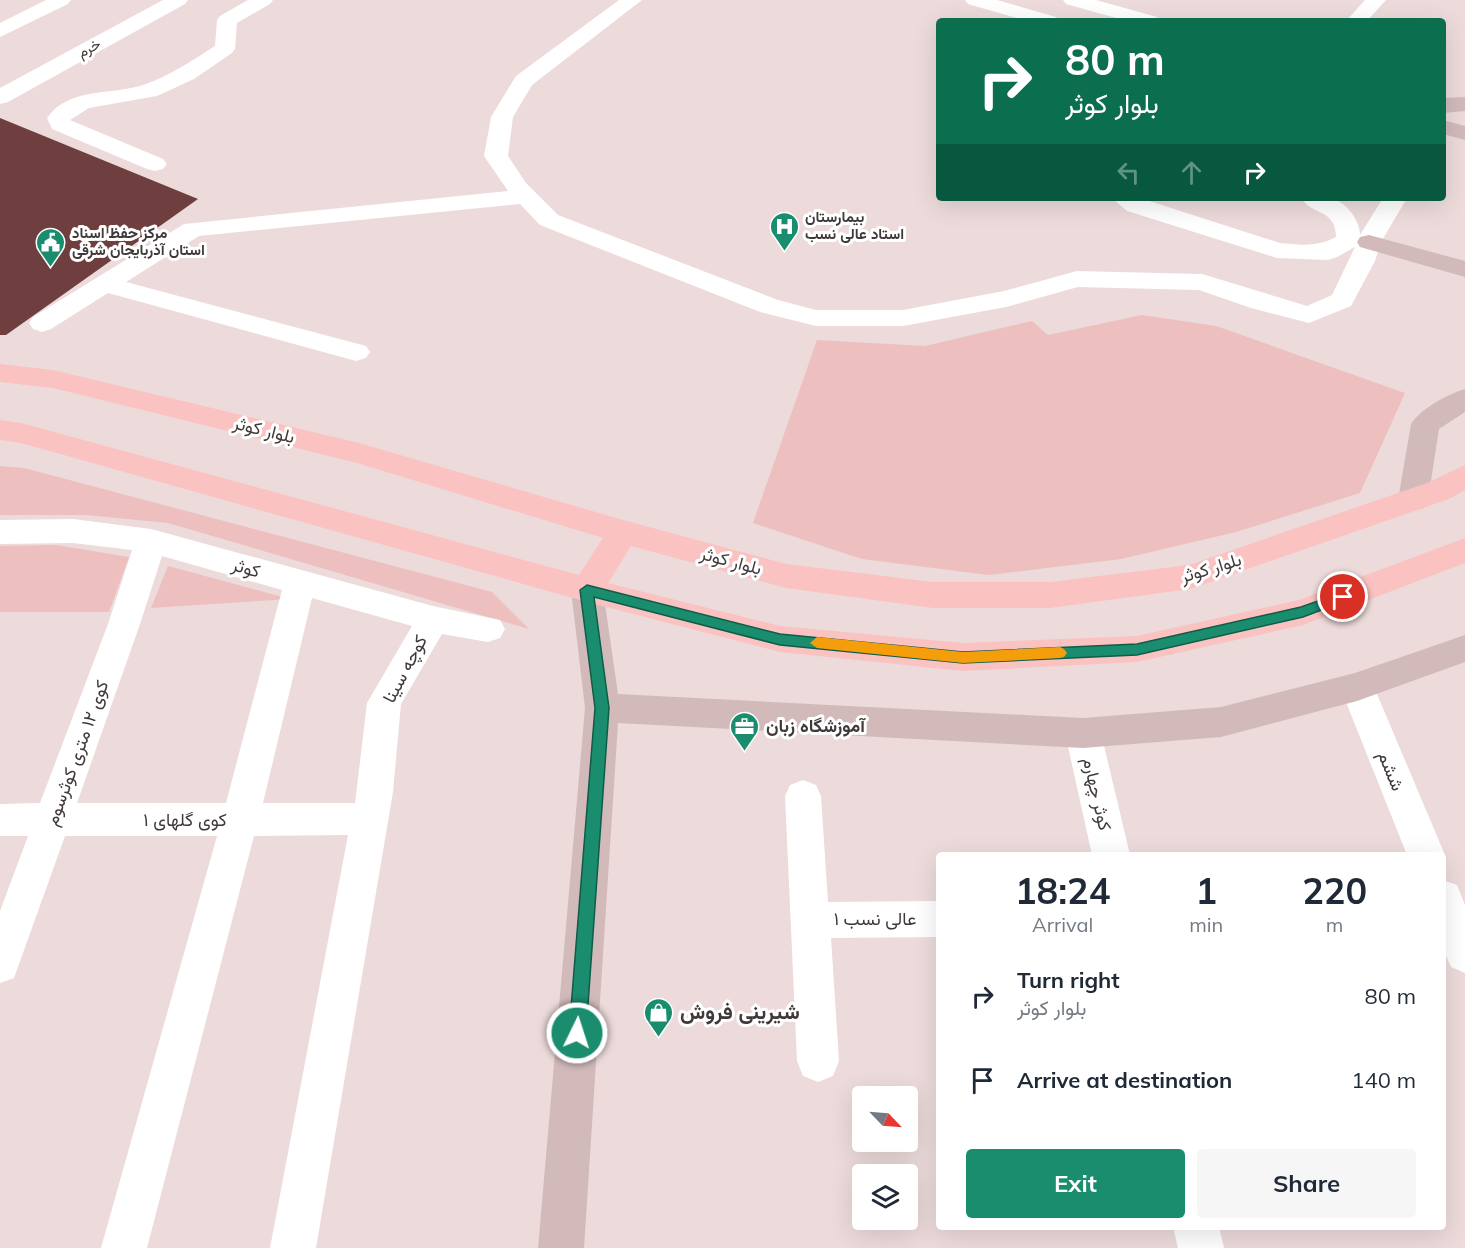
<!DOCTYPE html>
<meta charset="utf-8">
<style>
:root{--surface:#fff;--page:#f6f6f7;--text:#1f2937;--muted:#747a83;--accent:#198d6e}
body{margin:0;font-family:Mulish,Vazirmatn,sans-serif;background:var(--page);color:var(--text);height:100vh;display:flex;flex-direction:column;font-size:22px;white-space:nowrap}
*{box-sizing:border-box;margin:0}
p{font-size:20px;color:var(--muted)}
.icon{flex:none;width:33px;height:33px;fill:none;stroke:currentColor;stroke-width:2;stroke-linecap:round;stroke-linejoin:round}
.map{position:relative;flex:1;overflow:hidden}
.drawer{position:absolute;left:936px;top:852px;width:510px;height:378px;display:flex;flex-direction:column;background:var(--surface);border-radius:6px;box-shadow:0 6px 24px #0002}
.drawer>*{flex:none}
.guide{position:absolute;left:936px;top:18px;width:510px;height:183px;border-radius:6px;box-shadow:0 6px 24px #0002;background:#0b6e4f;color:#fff;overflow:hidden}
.needle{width:39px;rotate:115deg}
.controls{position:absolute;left:852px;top:1086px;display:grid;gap:12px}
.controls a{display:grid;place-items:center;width:66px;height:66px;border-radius:6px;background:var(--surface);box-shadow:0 6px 24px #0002;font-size:30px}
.pin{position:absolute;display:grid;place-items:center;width:51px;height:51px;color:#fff;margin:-26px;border:3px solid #fff;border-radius:50%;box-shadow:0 2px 6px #0007}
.me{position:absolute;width:66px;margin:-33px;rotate:4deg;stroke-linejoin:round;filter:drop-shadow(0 0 4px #0008)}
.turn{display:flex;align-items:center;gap:21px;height:126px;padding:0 30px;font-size:27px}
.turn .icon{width:78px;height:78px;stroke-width:2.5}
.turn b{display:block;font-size:42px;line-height:51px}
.lanes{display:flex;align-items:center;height:57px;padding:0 30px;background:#0003;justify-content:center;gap:30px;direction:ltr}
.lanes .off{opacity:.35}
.eta{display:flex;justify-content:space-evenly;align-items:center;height:102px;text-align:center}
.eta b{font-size:36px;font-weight:700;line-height:42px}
.button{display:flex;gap:12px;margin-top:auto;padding:12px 30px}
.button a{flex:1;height:69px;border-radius:6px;background:var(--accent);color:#fff;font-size:24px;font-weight:700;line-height:69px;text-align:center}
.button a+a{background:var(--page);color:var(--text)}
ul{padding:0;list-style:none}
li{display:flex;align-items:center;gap:18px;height:84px;padding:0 30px}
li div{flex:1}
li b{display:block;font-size:22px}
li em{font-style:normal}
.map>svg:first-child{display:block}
.green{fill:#edbfbe}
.building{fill:#6f3e3e}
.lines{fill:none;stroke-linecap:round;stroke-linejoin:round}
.street{fill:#fff;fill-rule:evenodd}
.secondary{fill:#d2babb;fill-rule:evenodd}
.primary{fill:#fbc2c2;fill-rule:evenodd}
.route{fill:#198d6e;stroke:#105c48;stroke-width:1.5}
.slow{fill:#f59e0b}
.labels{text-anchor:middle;stroke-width:6;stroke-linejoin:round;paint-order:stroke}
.far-street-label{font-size:15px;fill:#403939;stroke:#fff}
.far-poi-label{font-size:15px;font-weight:bold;fill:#403939;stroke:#fff;text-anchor:start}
.street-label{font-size:18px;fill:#403939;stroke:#fff}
.poi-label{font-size:18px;font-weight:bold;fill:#403939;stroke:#fff;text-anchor:start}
.near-poi-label{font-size:21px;font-weight:bold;fill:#403939;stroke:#fff;text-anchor:start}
</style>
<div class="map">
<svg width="1465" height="1248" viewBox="0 0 1465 1248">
<rect width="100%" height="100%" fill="#ecdbda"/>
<!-- green -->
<g class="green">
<path d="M1142 315 1216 326 1405 393 1360 493 1236 532 1121 559 989 575 862 559 753 523 817 340 925 346 1032 321 1048 335Z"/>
<path d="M0 466 24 468 492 592 529 629 168 523 86 515H0Z"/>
<path d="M56 545 129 557 109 612H0V546Z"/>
<path d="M168 566 290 599 151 608Z"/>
</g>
<!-- building -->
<path class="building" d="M0 118 198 199 6 335H0Z"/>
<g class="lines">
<!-- street -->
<g class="street">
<path d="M46 0H71L68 4 0 37V23Z"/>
<path d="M163 0H188L185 4 8 102 0 104V88Z"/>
<path d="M248 0H273L270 4 237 23 235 49 232 53 194 79 157 96 89 108 70 120 163 159 167 164 163 169 155 171 147 169 52 129 47 118C69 86 114 96 146 84 170 75 192 61 215 46L217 20 220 16Z"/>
<path d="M619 0H642L532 85 513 117 508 156 526 183 558 215 778 300 816 310H903L1004 291 1077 271 1202 274 1307 306 1332 295 1355 247 1337 257 1328 260 1277 258 1127 211 1112 198H1140L1280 243C1300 245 1318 247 1336 237 1336 209 1313 216 1301 198 1310 198 1321 196 1330 198 1346 201 1360 220 1360 235L1383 198H1407L1381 242 1375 261 1351 306 1309 323 1251 308 1199 290 1078 287 1006 307 903 326H816L760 312 540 225 520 204 199 236 126 282 366 346 370 352 366 358 356 361 108 293 51 329 42 332 33 329 29 323 33 317 184 224 508 191 484 156 491 117 516 76Z"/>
<path d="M965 0H997L1056 17 1059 21H1027L968 4Z"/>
<path d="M1063 0H1096L1157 17 1160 21H1127L1066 4Z"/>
<path d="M1365 0H1386L1367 21H1346Z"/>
<path d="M73 519 151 529 433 606 500 620 505 629 500 638 488 642 442 634 401 704 393 792 316 1248H270L348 835 254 836 147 1248H101L217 836H65L14 978 0 983V911L28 836H0V804L40 803 108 624 132 550 73 543 0 544V520ZM162 556 282 590 226 803H77L140 624ZM312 598 412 626 367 703 355 803H263Z"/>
<path d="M1357 673 1369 677 1374 687 1445 855 1443 859V855H1407L1340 687 1345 677Z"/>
<path d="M1083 718 1095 722 1101 733 1130 855H1092L1065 733 1071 722Z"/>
<path d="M803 780 816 785 821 796 828 902 939 901V937L831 938 839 1061 833 1076 818 1082 803 1076 797 1061 785 796 790 785Z"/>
<path d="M1443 880 1457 885 1465 905V973L1451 967 1443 949Z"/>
<path d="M1173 1227H1219L1224 1248H1178Z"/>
</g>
<!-- secondary -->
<g class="secondary">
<path d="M1465 97V111L1443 113V98Z"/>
<path d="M1443 120 1465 126V140L1443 134Z"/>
<path d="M1369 235 1465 261V277L1360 247 1357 242 1360 237Z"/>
<path d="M1465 389V412L1439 429 1428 500 1424 508 1413 511 1402 508 1398 500 1411 424C1420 409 1448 394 1465 389Z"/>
<path d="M587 578 598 581 603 590 618 694 1083 718 1221 707 1355 673 1465 635V662L1357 701 1221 737 1083 748 618 723 584 1248H538L585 708 571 590 576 581Z"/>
</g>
<!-- primary -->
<path class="primary" d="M0 364 53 370 359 443 623 520 786 564 933 582H1050L1189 565 1427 483 1465 465V490L1449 499 1190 589 1050 608H933L786 588 631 546 608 583 780 626 963 643 1137 636 1299 600 1465 538V563L1303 625 1137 662 963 671 780 652 587 602 21 443 0 440V420L21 423 579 575 603 538 357 463 53 388 0 382Z"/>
</g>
<!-- route -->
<path class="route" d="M587 585 780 634 963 652 1137 644 1301 607 1343 592 1350 597 1348 600 1303 617 1137 655 963 663 780 645 594 597 609 708 586 1033 583 1039 577 1041 571 1039 569 1033 595 708 580 590Z"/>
<!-- slow -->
<path class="slow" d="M817 637 963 652 1060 647 1064 649 1067 653 1064 657 1060 658 963 663 817 648 810 643Z"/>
<!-- icons -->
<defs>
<symbol id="hospital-pin" viewBox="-11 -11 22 30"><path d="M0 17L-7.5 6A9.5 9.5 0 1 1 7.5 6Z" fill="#198d6e" stroke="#fff"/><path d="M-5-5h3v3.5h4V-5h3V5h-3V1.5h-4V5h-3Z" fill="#fff"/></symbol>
<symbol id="civic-pin" viewBox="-11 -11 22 30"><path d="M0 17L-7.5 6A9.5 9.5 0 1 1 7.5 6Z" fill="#198d6e" stroke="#fff"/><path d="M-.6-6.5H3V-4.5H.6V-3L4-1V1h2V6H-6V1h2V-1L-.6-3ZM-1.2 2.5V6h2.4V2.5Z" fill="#fff"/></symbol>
<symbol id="office-pin" viewBox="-11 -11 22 30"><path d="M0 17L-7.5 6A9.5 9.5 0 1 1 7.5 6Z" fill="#198d6e" stroke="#fff"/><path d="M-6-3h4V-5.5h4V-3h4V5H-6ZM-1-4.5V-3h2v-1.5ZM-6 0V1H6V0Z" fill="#fff"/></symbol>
<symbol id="shop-pin" viewBox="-11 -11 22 30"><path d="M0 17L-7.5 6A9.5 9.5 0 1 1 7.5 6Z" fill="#198d6e" stroke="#fff"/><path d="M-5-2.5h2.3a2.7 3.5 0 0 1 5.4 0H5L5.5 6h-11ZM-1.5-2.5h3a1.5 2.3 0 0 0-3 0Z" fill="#fff"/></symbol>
</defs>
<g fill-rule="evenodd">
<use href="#hospital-pin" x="768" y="210" width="33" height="45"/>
<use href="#civic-pin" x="34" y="226" width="33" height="45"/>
<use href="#office-pin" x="728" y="710" width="33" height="45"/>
<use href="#shop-pin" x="642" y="996" width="33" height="45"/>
</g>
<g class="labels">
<!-- far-street labels -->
<g class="far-street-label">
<text transform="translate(89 48) rotate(-28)" y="5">خرم</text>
</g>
<!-- far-poi labels -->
<g class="far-poi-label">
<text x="805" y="222">بیمارستان<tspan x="805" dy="17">استاد عالی نسب</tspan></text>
<text x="72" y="238">مرکز حفظ اسناد<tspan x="72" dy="17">استان آذربایجان شرقی</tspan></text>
</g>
<!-- street labels -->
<g class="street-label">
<text transform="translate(264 430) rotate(14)" y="6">بلوار کوثر</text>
<text transform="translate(731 561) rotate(15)" y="6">بلوار کوثر</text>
<text transform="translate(246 568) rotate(16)" y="6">کوثر</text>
<text transform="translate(1211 568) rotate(-17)" y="6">بلوار کوثر</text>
<text transform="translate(405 669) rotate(-62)" y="6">کوچه سینا</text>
<text transform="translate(77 753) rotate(-70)" y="6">کوی ۱۲ متری کوثرسوم</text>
<text transform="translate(1391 771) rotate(68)" y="6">ششم</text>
<text transform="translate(1097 794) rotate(77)" y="6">کوثر چهارم</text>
<text x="185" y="826">کوی گلهای ۱</text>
<text x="875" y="925">عالی نسب ۱</text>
</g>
<!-- poi labels -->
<g class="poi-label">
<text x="766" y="732">آموزشگاه زبان</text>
</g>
<!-- near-poi labels -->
<g class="near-poi-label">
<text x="680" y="1019">شیرینی فروش</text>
</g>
</g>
</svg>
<div class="controls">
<a><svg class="needle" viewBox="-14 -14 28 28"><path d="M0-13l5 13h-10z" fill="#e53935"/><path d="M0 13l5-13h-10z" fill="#747a83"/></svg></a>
<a><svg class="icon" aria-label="layers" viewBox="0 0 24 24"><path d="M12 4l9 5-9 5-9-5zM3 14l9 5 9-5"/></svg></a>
</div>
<div class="pin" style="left:1343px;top:597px;background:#d93025"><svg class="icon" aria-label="arrive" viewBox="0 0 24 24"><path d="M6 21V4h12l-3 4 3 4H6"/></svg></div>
<svg class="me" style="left:577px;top:1033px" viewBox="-20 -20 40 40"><circle r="17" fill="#198d6e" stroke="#fff" stroke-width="3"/><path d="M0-11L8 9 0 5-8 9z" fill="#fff"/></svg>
<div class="guide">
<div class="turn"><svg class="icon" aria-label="right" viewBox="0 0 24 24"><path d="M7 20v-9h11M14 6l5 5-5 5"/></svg><div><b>80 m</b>بلوار کوثر</div></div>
<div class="lanes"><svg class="icon off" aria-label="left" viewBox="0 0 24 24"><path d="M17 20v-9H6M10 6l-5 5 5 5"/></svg><svg class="icon off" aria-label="ahead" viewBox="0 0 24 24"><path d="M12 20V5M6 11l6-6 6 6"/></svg><svg class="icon" aria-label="right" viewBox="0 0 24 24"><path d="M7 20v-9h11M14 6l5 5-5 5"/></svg></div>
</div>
<section class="drawer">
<div class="eta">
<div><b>18:24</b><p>Arrival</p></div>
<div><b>1</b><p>min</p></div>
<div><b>220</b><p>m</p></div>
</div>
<ul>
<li><svg class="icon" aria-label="right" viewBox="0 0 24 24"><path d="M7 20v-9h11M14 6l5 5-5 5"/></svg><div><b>Turn right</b><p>بلوار کوثر</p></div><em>80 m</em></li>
<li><svg class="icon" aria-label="arrive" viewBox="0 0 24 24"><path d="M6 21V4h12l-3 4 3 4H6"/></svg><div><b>Arrive at destination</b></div><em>140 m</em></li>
</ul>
<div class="button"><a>Exit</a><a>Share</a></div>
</section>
</div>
